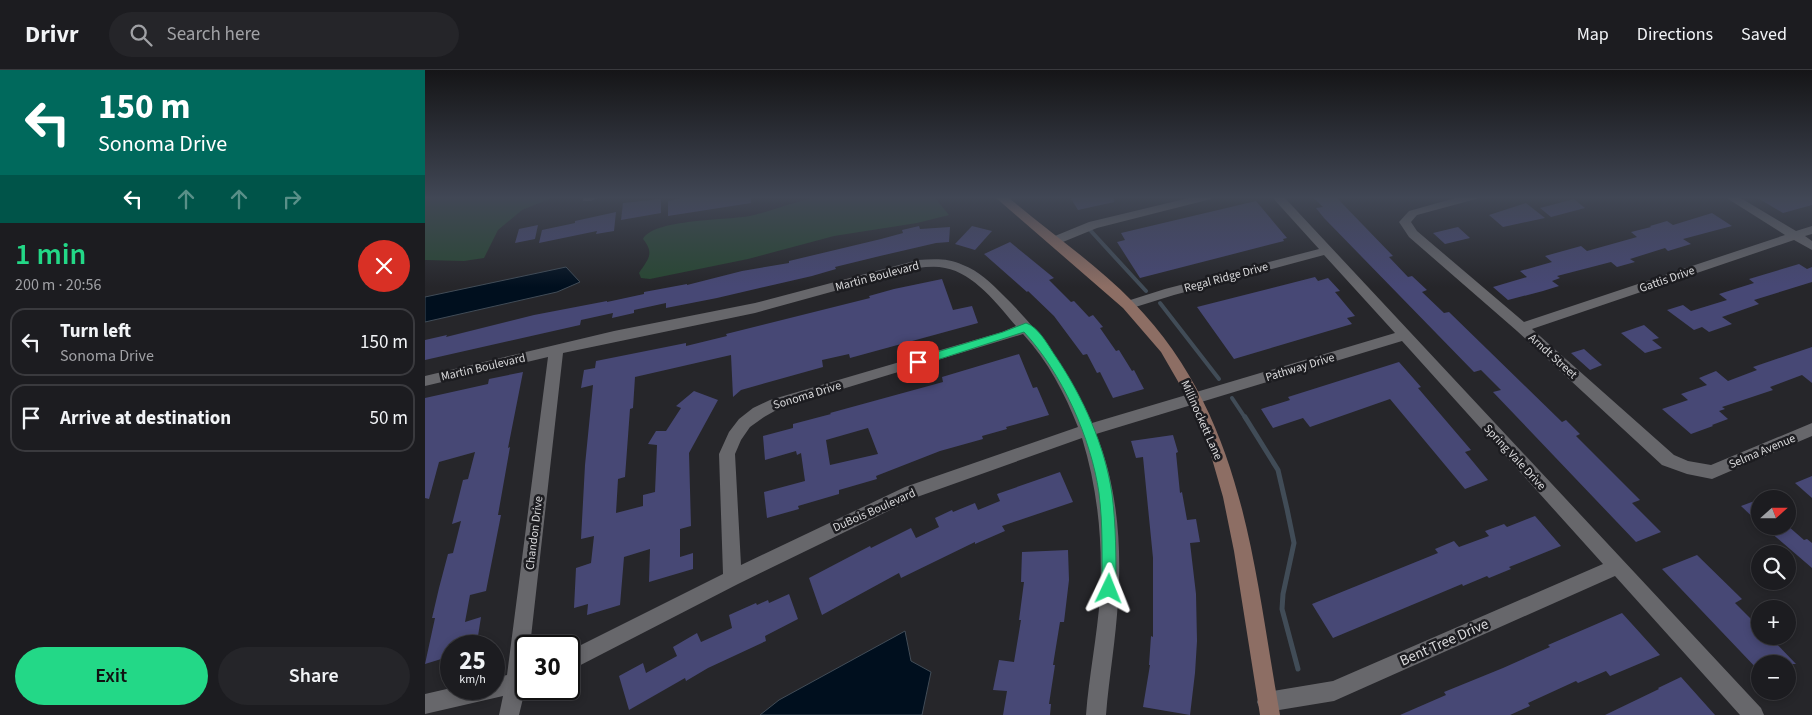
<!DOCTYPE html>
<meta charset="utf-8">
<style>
:root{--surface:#1c1c20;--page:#252529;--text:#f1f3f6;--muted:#a0a1a5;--line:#3a3a3e;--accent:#23d887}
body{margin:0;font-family:"Source Sans 3",sans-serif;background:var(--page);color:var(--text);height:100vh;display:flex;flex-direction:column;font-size:19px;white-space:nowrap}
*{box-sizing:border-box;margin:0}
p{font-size:16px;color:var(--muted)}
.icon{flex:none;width:28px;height:28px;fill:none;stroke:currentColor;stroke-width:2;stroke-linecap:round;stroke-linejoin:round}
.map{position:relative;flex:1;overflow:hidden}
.details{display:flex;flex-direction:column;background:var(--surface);width:425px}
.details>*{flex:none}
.hud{background:#00695c;color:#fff;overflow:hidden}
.needle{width:32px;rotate:69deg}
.controls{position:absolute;left:1326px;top:420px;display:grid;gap:10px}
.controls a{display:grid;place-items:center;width:45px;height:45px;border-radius:50%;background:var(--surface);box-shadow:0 2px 8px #0003,0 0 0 1px var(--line);font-size:25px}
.speed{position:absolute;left:15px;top:565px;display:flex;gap:10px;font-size:25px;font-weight:700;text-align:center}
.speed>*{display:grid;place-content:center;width:65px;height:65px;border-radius:50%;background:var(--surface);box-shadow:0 2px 8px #0003,0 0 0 1px var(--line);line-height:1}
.speed small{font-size:12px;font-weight:400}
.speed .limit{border:2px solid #111;border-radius:8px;background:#fff;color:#111}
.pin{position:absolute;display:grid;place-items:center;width:42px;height:42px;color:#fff;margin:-21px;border-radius:10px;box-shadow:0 2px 8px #0006}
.me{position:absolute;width:55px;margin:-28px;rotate:2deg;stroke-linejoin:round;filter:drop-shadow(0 0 4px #0008)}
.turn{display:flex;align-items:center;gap:18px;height:105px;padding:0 15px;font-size:22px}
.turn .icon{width:65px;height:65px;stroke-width:2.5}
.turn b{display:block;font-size:35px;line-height:42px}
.lanes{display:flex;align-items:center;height:48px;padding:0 15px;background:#0003;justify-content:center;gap:25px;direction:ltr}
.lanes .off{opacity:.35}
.round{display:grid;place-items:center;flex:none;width:52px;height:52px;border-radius:26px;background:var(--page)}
.headline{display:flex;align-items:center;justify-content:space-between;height:85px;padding:0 15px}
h1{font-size:30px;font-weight:600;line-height:38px;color:var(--accent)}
.button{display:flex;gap:10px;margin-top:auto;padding:10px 15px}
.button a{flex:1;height:58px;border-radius:30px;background:var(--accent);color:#111;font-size:20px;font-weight:600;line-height:58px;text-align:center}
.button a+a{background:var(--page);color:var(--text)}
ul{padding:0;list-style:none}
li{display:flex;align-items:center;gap:15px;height:68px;margin:0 10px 8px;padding:0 5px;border:2px solid var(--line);border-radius:15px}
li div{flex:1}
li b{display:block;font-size:19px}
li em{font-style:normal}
header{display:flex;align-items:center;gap:30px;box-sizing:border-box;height:70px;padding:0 25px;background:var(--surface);border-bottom:1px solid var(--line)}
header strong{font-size:24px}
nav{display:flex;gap:28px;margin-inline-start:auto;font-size:18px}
.search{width:350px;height:45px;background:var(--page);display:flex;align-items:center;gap:12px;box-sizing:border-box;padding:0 18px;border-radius:28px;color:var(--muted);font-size:19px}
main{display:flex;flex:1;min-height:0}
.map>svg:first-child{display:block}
.green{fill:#284732}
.water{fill:#000f1e;stroke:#414c57}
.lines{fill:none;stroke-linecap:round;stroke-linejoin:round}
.stream-far1{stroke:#414c57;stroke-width:4}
.stream{stroke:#414c57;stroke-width:5}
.building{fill:#474875;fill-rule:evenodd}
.street{fill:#67676b;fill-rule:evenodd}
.secondary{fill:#8d6e64;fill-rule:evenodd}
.route{fill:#23d887;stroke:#178c58}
.labels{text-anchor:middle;stroke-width:5;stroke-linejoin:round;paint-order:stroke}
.street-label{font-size:12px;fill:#d9d9db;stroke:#1c1c20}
.near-street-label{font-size:15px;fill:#d9d9db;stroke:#1c1c20}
</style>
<header>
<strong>Drivr</strong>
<div class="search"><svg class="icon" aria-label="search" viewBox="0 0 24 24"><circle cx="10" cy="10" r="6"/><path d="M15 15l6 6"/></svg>Search here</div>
<nav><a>Map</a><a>Directions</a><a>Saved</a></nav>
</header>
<main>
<section class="details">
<div class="hud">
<div class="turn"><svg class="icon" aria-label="left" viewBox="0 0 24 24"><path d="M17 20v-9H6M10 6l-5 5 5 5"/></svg><div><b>150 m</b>Sonoma Drive</div></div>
<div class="lanes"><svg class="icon" aria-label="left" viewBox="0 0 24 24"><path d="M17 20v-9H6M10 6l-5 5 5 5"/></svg><svg class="icon off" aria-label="ahead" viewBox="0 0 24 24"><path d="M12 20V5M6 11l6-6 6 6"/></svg><svg class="icon off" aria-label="ahead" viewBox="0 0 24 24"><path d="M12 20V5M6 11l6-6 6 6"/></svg><svg class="icon off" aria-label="right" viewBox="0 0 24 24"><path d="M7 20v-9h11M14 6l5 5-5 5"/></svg></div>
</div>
<div class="headline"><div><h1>1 min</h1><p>200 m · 20:56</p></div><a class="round" style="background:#d93025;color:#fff"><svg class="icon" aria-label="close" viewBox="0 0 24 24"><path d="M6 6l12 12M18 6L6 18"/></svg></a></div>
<ul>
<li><svg class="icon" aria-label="left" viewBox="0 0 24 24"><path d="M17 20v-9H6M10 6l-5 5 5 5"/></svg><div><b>Turn left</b><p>Sonoma Drive</p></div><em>150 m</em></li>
<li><svg class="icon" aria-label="arrive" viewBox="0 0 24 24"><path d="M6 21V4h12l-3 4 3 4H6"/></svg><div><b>Arrive at destination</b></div><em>50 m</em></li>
</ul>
<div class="button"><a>Exit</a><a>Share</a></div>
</section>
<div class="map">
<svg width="1387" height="645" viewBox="0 0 1387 645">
<rect width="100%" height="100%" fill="#26262a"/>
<!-- green -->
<g class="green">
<path d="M0 127H129L97 140 73 160 59 188 39 191 0 190Z"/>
<path d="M391 127H509L524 145 492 153 409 166 323 189 225 209 216 208 214 203C223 189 230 184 218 169 228 149 304 150 325 146 347 141 369 132 391 127Z"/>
</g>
<!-- water -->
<g class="water">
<path d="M141 197 155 212 132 222 0 252V227Z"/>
<path d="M480 561 486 591 506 602 497 645H335L354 630Z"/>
</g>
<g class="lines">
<!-- stream-far1 -->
<g class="stream-far1">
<path d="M665 160 721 221"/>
<path d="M735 233 794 309"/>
<path d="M807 328 821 349"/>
</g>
<!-- stream -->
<path class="stream" d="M820 347 853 400 862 439 869 473 858 524 857 539 873 599"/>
</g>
<!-- building -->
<g class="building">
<path d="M262 127H326V133L243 146V131Z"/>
<path d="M645 127H688L689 132 653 140Z"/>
<path d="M888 127H911L968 186 964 187 983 207 987 206 1002 220 997 222 1019 243 1024 242 1137 352 1141 350 1155 364 1151 366 1215 430 1207 433 1236 462 1211 472 1068 322 1076 320 1056 300 1049 302 899 148 891 138 898 137Z"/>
<path d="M1331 127H1387V135L1358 143Z"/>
<path d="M236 129V143L196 150 198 133Z"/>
<path d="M1149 129 1160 138 1126 147 1115 138Z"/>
<path d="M831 131 862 168 858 169 859 171 715 208 692 172 700 170 696 163Z"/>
<path d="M1101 133 1120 148 1078 157 1064 145Z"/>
<path d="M191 142 189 161 171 164 172 161 114 173 117 160 150 153V151Z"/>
<path d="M1287 143 1307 156 1258 169 1266 174 1243 181 1240 178 1205 189 1210 192 1192 197 1186 192 1132 206 1135 208 1127 211 1134 216 1118 221 1083 230 1068 217 1102 207 1095 201 1127 192 1120 186 1156 176 1162 181 1212 167 1206 162 1226 157 1225 156 1242 151 1248 155Z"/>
<path d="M113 155 110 169 90 173 94 159Z"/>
<path d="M494 156 495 159 525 157 524 172 511 173 455 186 410 197 411 199 387 206 292 228 241 238V233L209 240V243L187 248 188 243 156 250 155 255 0 290V270L22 265 21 267 109 245 182 231V232L219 224V222L262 214V215L317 201 364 193V191L456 169 478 163 477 160Z"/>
<path d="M547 156 567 161 550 180 530 174Z"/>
<path d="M1033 157 1045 168 1020 174 1008 163Z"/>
<path d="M585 172 629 208 624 210 646 232 649 231 664 247 668 245 678 257 675 258 691 281 694 280 707 301 709 300 719 319 688 328 675 302 672 303 662 284 658 285 629 246 603 221 602 222 559 184Z"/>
<path d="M1374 194 1382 199 1387 197V212L1329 230 1334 234 1297 247 1307 254 1284 262 1277 257 1269 260 1242 240 1258 235 1266 241 1302 230 1294 224 1329 213 1324 209Z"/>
<path d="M890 207 893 211 903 208 915 221 910 222 930 246 922 248 927 254 809 289 772 237Z"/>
<path d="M517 209 528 240 547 236 553 253 425 288 424 284 397 290 398 297 316 320 308 327 306 285 210 307 208 338 205 339 200 407 193 409 191 443 218 436V425L230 422 232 375 223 374 231 361H241L256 338 251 336 269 321 293 330 264 383 266 456 255 459V487L268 483V499L224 512 225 479 199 487 195 535 162 545 163 534 149 538 151 498 166 493 169 466 156 469 160 395 168 315 156 318 159 300 170 298 171 291 261 273V276L302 266 301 264 445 228 444 226 469 219Z"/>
<path d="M1219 255 1234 268 1227 270 1237 278 1220 283 1196 263Z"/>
<path d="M1387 277V313L1377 305 1345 317 1348 320 1297 337 1300 339 1294 341 1303 349 1287 355 1288 356 1266 364 1237 339 1263 330 1256 324 1282 315 1274 308 1291 301 1303 311 1332 300 1328 297Z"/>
<path d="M1159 279 1177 295 1165 300 1146 283Z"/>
<path d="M594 284 608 318 612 317 624 345 581 357 582 359 557 366 558 369 515 381 451 406 452 409 414 420V424L373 436 374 439 342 448 339 422 380 411 376 383 372 385 371 381 340 390 338 366 368 358V354L406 344 405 343 518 312 517 307ZM443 358 453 384 405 395 401 370Z"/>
<path d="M974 292 996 317 993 318 1046 380 1040 382 1063 410 1040 419 965 329 885 357 878 348 848 358 836 339 865 330 863 327Z"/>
<path d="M98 302 83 378 85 377 73 445H76L61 521 45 525 40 552 56 547 53 566 38 571 36 576H26V586L0 594 10 548H7L14 518 23 484 28 483 36 451 27 454 38 410 43 409 50 382 14 392 4 429 0 428V328L63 314 64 309Z"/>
<path d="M748 365 753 382 751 383 755 423 757 422 762 450 771 449 775 472 765 473 771 524 772 571 770 603 765 645 718 637 725 595H724L726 566 728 567V488L718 387 711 388 706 371Z"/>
<path d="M635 402 648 432 577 456 580 461 550 474V472L476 508 474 503 397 545 384 508 445 476 446 478 486 458 491 468 514 457 510 448 527 440 528 442 550 433 553 440 575 431 572 424Z"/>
<path d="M1387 406V428L1370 413Z"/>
<path d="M1335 429V454L1316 436Z"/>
<path d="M1110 446 1136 476 1084 497 1086 499 1064 508 1062 506 1038 516 1037 514 908 568 887 534 1013 483 1010 479 1029 471 1034 477 1064 466 1060 461 1079 454 1082 457Z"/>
<path d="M1338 456H1363L1379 470 1382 469 1387 473V498Z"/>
<path d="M643 480 644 510 639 552H635L628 595H630L624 634H626L625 645H578L582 621 568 620 574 590 589 592 596 550H594L599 512H596L597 482Z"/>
<path d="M1272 485 1317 529 1310 533 1335 558V566H1344L1371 594H1335V602L1237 499Z"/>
<path d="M364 524 373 549 340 566 341 571 283 598 261 611 260 608 204 640 194 606 218 593 221 603 252 586 248 577 272 563 276 572 307 558 304 545 331 533 332 535 343 530 344 533Z"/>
<path d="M1197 543 1235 585 1185 606 1181 601 1153 613 1151 611 1103 633 1105 636 1085 645H975L1021 625 1019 622 1078 598 1125 577 1123 575Z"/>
<path d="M1256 607 1290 645H1180L1234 619 1233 618Z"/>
</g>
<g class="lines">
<!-- street -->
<g class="street">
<path d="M158 127H174L166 131H158Z"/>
<path d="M768 127H788L786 129 672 158 633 174H625L623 171 625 168 664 152Z"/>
<path d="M847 127H859L1336 638 1339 645H1315L1190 506 909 631 842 642 835 639 832 632 835 625 842 622 908 611 1178 494 977 271 671 364C692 414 697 476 693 530 691 569 684 607 681 645H661C664 606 672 567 675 527 678 473 673 420 657 368L492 427 313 514 144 601V581L298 504 294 384 304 362 314 349 328 338 345 330 577 262 591 256C573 235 549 203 520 198 511 196 502 197 493 198L330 243 138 283 105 576H101V619H104L100 620 94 645H74L78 626 0 644V624L26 618 69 619V608L82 605 123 287 0 316V306L189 261 330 233 493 190C509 189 524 188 538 195 554 201 566 213 578 225 616 262 646 304 667 353L970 263 899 185 749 225 704 239 699 238 697 235 699 232 740 219 894 179ZM598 264C623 291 640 324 653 357L480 417 316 495 310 384 316 370 325 357 339 347 355 338Z"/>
<path d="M1034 127H1053L1051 129 992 145 986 152 992 161 1099 252 1360 165 1300 127H1314L1371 161 1387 156V164L1380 166 1387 171V180L1369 170 1107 259 1249 385 1263 391 1286 395 1387 353V366L1287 409 1262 404 1237 395 1092 261 984 167 974 152 984 141Z"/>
</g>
<!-- secondary -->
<path class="secondary" d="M570 127H583C624 162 670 193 708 232 820 347 828 495 855 645H835L809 481 798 427 783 375 762 327 736 282 698 238Z"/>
</g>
<!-- sky -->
<linearGradient id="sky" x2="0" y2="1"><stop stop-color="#151517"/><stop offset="0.59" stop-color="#414755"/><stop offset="1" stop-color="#414755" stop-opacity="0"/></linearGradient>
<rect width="1387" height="217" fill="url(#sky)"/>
<!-- route -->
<path class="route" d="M601 253C614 257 624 277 631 287 658 327 680 376 687 424 691 455 691 487 691 519L689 523 684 525 679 523 677 519C677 487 678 455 674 423 666 368 637 303 599 262L493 296 487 292 489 289 578 262Z"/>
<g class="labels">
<!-- street labels -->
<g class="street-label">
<text transform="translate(452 206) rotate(-15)" y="4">Martin Boulevard</text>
<text transform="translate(801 207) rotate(-15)" y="4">Regal Ridge Drive</text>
<text transform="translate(1242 209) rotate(-19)" y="4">Gattis Drive</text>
<text transform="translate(1128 286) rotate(42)" y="4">Arndt Street</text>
<text transform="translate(58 297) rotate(-13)" y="4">Martin Boulevard</text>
<text transform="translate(875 297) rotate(-17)" y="4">Pathway Drive</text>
<text transform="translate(382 325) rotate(-17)" y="4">Sonoma Drive</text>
<text transform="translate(777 350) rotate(66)" y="4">Millinockett Lane</text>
<text transform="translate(1337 381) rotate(-23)" y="4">Selma Avenue</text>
<text transform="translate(1090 387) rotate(47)" y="4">Spring Vale Drive</text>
<text transform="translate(449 440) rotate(-24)" y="4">DuBois Boulevard</text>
<text transform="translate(109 463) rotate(-83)" y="4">Chandon Drive</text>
</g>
<!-- near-street labels -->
<g class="near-street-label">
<text transform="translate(1019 572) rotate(-24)" y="5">Bent Tree Drive</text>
</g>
</g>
</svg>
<div class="controls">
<a><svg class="needle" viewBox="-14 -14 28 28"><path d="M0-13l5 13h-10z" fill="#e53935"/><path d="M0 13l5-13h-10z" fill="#a0a1a5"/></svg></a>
<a><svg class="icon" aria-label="search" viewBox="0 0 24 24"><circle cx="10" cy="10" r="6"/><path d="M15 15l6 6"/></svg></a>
<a>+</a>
<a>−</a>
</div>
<div class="speed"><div>25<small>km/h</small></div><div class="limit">30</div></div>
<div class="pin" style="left:493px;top:292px;background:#d93025"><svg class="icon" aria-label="arrive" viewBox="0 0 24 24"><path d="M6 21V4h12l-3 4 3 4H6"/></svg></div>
<svg class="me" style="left:684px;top:519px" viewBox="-20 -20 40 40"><path d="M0-17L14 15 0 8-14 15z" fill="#23d887" stroke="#fff" stroke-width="4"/></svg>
</div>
</main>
